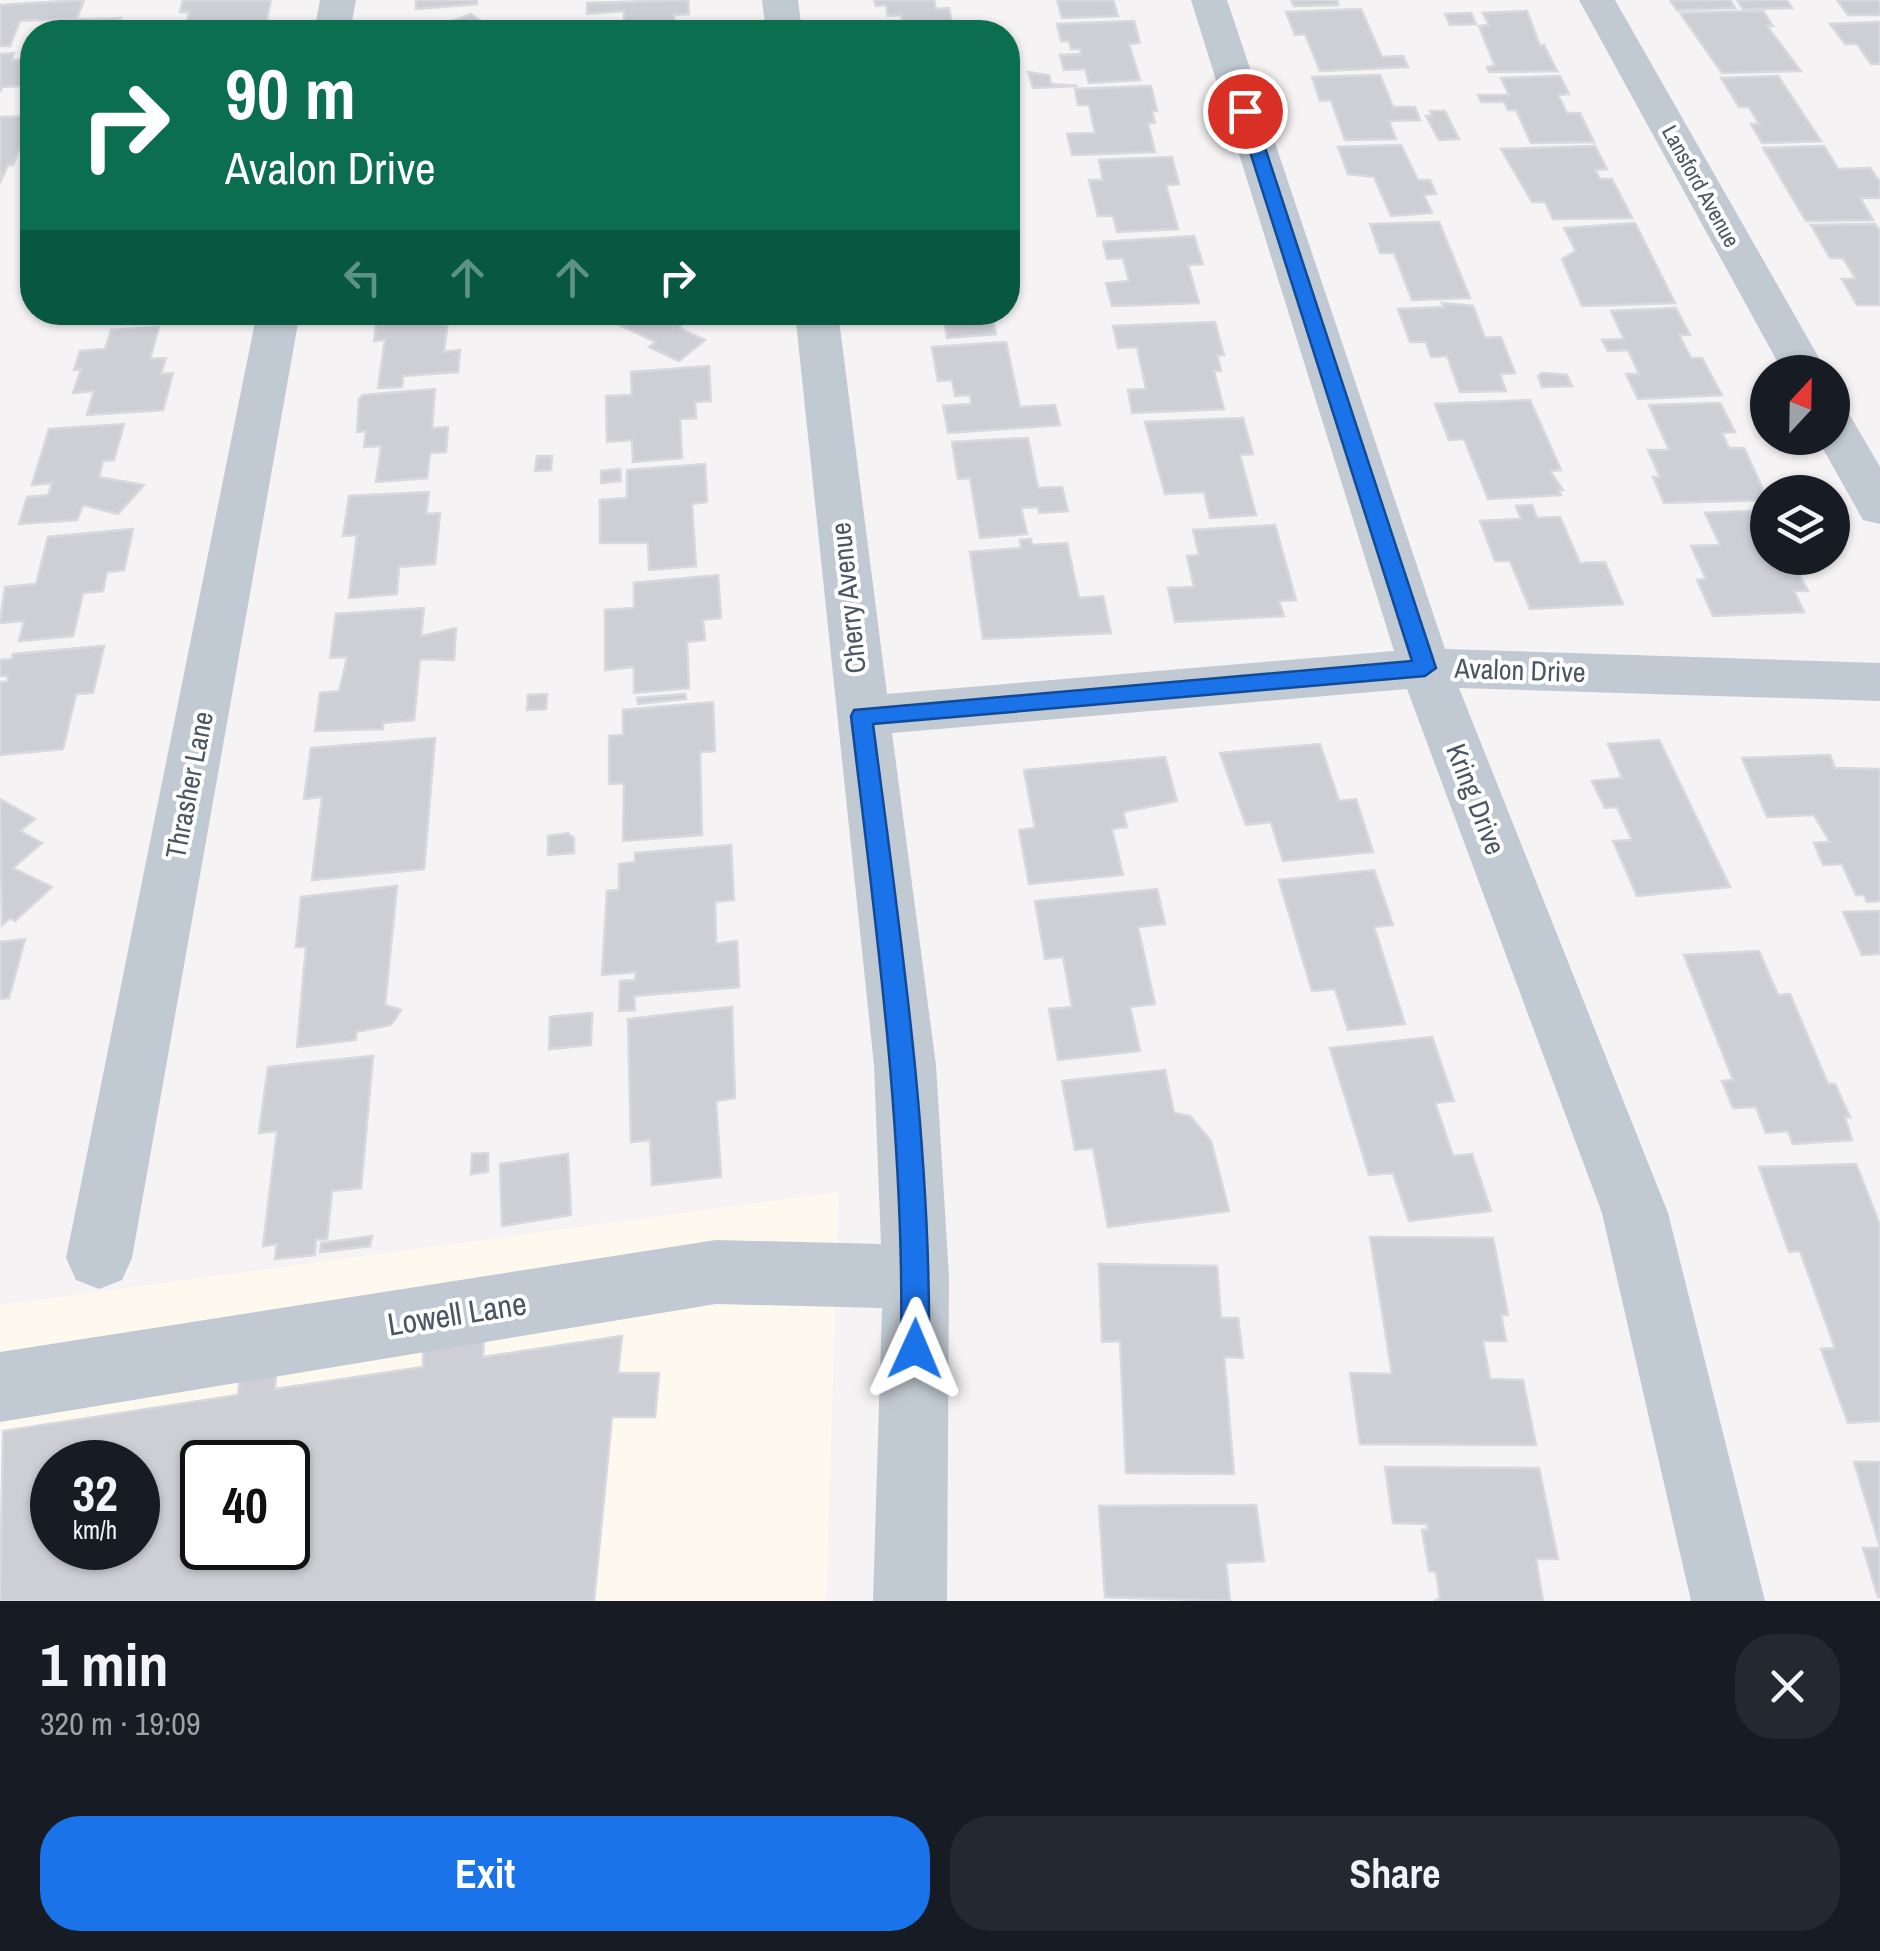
<!DOCTYPE html>
<meta charset="utf-8">
<style>
:root{--surface:#171b24;--page:#242831;--text:#f1f3f6;--muted:#9ea1a6;--accent:#1a73e8}
body{margin:0;font-family:"Archivo Narrow",sans-serif;background:var(--page);color:var(--text);height:100vh;display:flex;flex-direction:column;font-size:38px;white-space:nowrap}
*{box-sizing:border-box;margin:0}
p{font-size:32px;color:var(--muted)}
.icon{flex:none;width:55px;height:55px;fill:none;stroke:currentColor;stroke-width:2;stroke-linecap:round;stroke-linejoin:round}
.map{position:relative;height:1601px;overflow:hidden}
.panel{display:flex;flex-direction:column;background:var(--surface);flex:1}
.panel>*{flex:none}
.hud{position:absolute;left:20px;top:20px;width:1000px;height:305px;border-radius:40px;box-shadow:0 2px 8px #0004;background:#0b6e4f;color:#fff;overflow:hidden}
.needle{width:65px;rotate:22deg}
.fabs{position:absolute;left:1750px;top:355px;display:grid;gap:20px}
.fabs a{display:grid;place-items:center;width:100px;height:100px;border-radius:50%;background:var(--surface);box-shadow:0 2px 8px #0004;font-size:50px}
.speed{position:absolute;left:30px;top:1440px;display:flex;gap:20px;font-size:50px;font-weight:700;text-align:center}
.speed>*{display:grid;place-content:center;width:130px;height:130px;border-radius:50%;background:var(--surface);box-shadow:0 2px 8px #0004;line-height:1}
.speed small{font-size:25px;font-weight:400}
.speed .limit{border:5px solid #111;border-radius:15px;background:#fff;color:#111}
.pin{position:absolute;display:grid;place-items:center;width:85px;height:85px;color:#fff;margin:-42px;border:5px solid #fff;border-radius:50%;box-shadow:0 2px 10px #0007}
.me{position:absolute;width:110px;margin:-55px;rotate:1deg;stroke-linejoin:round;filter:drop-shadow(0 0 8px #0008)}
.turn{display:flex;align-items:center;gap:35px;height:210px;padding:0 40px;font-size:45px}
.turn .icon{width:130px;height:130px;stroke-width:2.5}
.turn b{display:block;font-size:70px;line-height:85px}
.lanes{display:flex;align-items:center;height:95px;padding:0 40px;background:#0003;justify-content:center;gap:50px;direction:ltr}
.lanes .off{opacity:.35}
.round{display:grid;place-items:center;flex:none;width:105px;height:105px;border-radius:40px;background:var(--page)}
.headline{display:flex;align-items:center;justify-content:space-between;height:170px;padding:0 40px}
h1{font-size:60px;font-weight:700;line-height:75px}
.primary-button{display:flex;gap:20px;margin-top:auto;padding:20px 40px}
.primary-button a{flex:1;height:115px;border-radius:40px;background:var(--accent);color:#fff;font-size:40px;font-weight:700;line-height:115px;text-align:center}
.primary-button a+a{background:var(--page);color:var(--text)}
.map>svg:first-child{display:block}
.commercial{fill:#fdf9ef;fill-rule:evenodd}
.building{fill:#cdcfd5;stroke:#d7d9de;stroke-width:2.5;fill-rule:evenodd}
.lines{fill:none;stroke-linecap:round;stroke-linejoin:round}
.minor{fill:#c1cad2;fill-rule:evenodd}
.route{fill:#1a73e8;stroke:#114b97;stroke-width:2.5}
.labels{text-anchor:middle;stroke-width:8;stroke-linejoin:round;paint-order:stroke}
.far-street-label{font-size:22px;fill:#4a5661;stroke:#fff}
.street-label{font-size:28px;fill:#4a5661;stroke:#fff}
.near-street-label{font-size:32px;fill:#4a5661;stroke:#fff}
</style>
<div class="map">
<svg width="1880" height="1601" viewBox="0 0 1880 1601">
<rect width="100%" height="100%" fill="#f5f3f3"/>
<!-- commercial -->
<path class="commercial" d="M839 1192 826 1601H0V1305ZM52 1462H138V1548H52ZM202 1462H288V1548H202Z"/>
<!-- building -->
<g class="building">
<path d="M84 0 77 18 20 21 10 46H0V5Z"/>
<path d="M183 0H271L266 23 220 26H186L189 12H180Z"/>
<path d="M416 0H477V4L416 9Z"/>
<path d="M688 0 689 14 674 15 675 32H624V11L587 14V3Z"/>
<path d="M874 0H934L936 9 949 8 952 23 940 24 942 32H904L901 15 888 16 886 5 876 6Z"/>
<path d="M1057 0H1113L1118 16 1062 18Z"/>
<path d="M1291 0H1337L1338 5 1294 6Z"/>
<path d="M1670 0H1730L1735 8 1677 10Z"/>
<path d="M1737 0H1787L1792 8 1743 9Z"/>
<path d="M1837 0H1880V15H1848Z"/>
<path d="M1361 9 1382 57 1403 56 1408 67 1320 71 1305 34 1295 35 1286 12Z"/>
<path d="M1527 11 1540 46 1544 45 1557 71 1489 72 1487 67 1495 66 1479 26 1489 25 1483 13Z"/>
<path d="M1763 11 1773 26H1767L1801 71 1722 73 1680 13Z"/>
<path d="M1471 13 1476 24 1450 25 1445 14Z"/>
<path d="M471 14 496 32H439L433 28Z"/>
<path d="M121 18 116 32H50L61 20Z"/>
<path d="M1134 21 1140 43 1129 44 1140 80 1089 83 1085 69 1064 70 1060 55 1081 54 1080 49H1071L1069 41H1061L1057 24Z"/>
<path d="M1877 22H1880V64H1871L1857 44H1845L1830 24Z"/>
<path d="M14 53 12 60 32 59V85L2 87 0 92V54Z"/>
<path d="M1028 72 1049 75 1051 84 1078 86 1033 88Z"/>
<path d="M1380 75 1393 107H1415L1420 120 1389 121 1396 139 1345 140 1331 100 1320 101 1312 77Z"/>
<path d="M1560 76 1569 94 1558 95 1567 113H1580L1594 142 1531 143 1516 110H1508L1504 102H1481L1478 95H1509L1501 78Z"/>
<path d="M1778 76 1821 141 1762 143 1751 124H1759L1749 107H1739L1721 78Z"/>
<path d="M1151 86 1157 111H1152L1155 123H1148L1155 152 1072 155 1067 134 1095 133 1089 105H1078L1075 89Z"/>
<path d="M1430 111H1445L1459 139 1439 140 1426 116H1432Z"/>
<path d="M32 116 13 165H8L0 183V117Z"/>
<path d="M1401 145 1418 180H1430L1436 194 1424 195 1432 213 1391 216 1374 177 1348 174 1338 147Z"/>
<path d="M1595 146 1607 169 1595 170 1600 179H1612L1632 218 1553 219 1545 202H1532L1501 149Z"/>
<path d="M1824 146 1838 169 1870 168 1880 182V198H1860L1873 220 1806 221 1763 148Z"/>
<path d="M1172 157 1179 184 1166 185 1178 229 1117 232 1113 216H1098L1089 180H1103L1099 160Z"/>
<path d="M1439 222 1470 298 1412 300 1394 253H1380L1370 224Z"/>
<path d="M1635 223 1675 303 1582 306 1562 259 1576 251 1564 228Z"/>
<path d="M1875 224 1880 231V305H1857L1842 279H1856L1843 258H1830L1811 225Z"/>
<path d="M1194 236 1203 264 1188 265 1199 303 1112 306 1106 283 1129 281 1123 258 1107 259 1103 242Z"/>
<path d="M1442 303 1473 306 1485 338 1501 337 1515 373 1500 374 1506 391 1460 392 1447 356 1431 357 1426 342H1410L1398 309 1444 307Z"/>
<path d="M1676 308 1690 335H1679L1691 358H1702L1722 395 1638 399 1626 374H1639L1628 350 1608 351 1602 340 1624 339 1611 311Z"/>
<path d="M378 312H449L444 352 460 350 458 372 403 376 402 387 378 388 385 340 374 341Z"/>
<path d="M608 312H694L679 328 705 340 679 361 649 347 656 342 602 317Z"/>
<path d="M943 312H1005V314L992 315 996 334 947 338Z"/>
<path d="M1215 322 1224 355H1217L1221 371H1214L1224 409 1132 413 1128 390 1146 389 1137 347 1118 348 1113 326Z"/>
<path d="M159 327 150 359 166 358 161 374 173 373 163 410 87 415 94 391 73 393 81 369 74 370 80 351 105 349 111 330Z"/>
<path d="M1006 342 1020 407 1055 405 1060 425 948 433 943 406 971 404 970 395 955 396 952 380 938 381 932 347Z"/>
<path d="M709 366 711 401 695 402 696 418 680 419 682 458 633 462 632 440 607 442 606 396 632 395 631 372Z"/>
<path d="M1542 373 1567 375 1572 386 1542 387 1538 376Z"/>
<path d="M435 389 432 428 448 427 446 452 430 453 427 478 376 482 381 446 364 447 366 431 357 432 359 399 363 395Z"/>
<path d="M1530 400 1561 470 1550 471 1563 490H1558L1561 495 1488 499 1464 439 1449 440 1435 404Z"/>
<path d="M1720 403 1735 432 1722 433 1729 448H1744L1768 500 1664 503 1653 477H1660L1648 450H1669L1649 405Z"/>
<path d="M1243 418 1253 454 1240 455 1256 515 1210 518 1204 492 1165 494 1145 422Z"/>
<path d="M124 424 114 460 103 461 99 477 144 485 118 514 83 505 77 520 19 524 27 497 48 495 52 483 32 485 49 429Z"/>
<path d="M1028 438 1038 488 1062 487 1068 511 1039 513 1038 507 1021 508 1027 534 980 538 970 478 958 479 952 442Z"/>
<path d="M537 456H552L551 470 535 471Z"/>
<path d="M705 464 707 502 692 504 696 566 649 570 648 543H600V500L627 498V470Z"/>
<path d="M620 469 621 481 601 483V471Z"/>
<path d="M429 492 426 514 440 513 435 564 399 567 397 594 349 598 357 535 343 536 349 496Z"/>
<path d="M1532 505 1537 518 1560 517 1580 563 1605 562 1623 604 1530 609 1510 561H1495L1480 521 1521 519 1516 506Z"/>
<path d="M1768 510V558H1791L1808 591H1794L1804 612 1713 616 1697 580 1706 579 1691 546 1720 545 1705 513Z"/>
<path d="M1275 525 1296 600 1279 601 1284 616 1175 622 1168 588 1194 587 1187 556 1199 555 1193 530Z"/>
<path d="M133 529 124 570 107 572 103 591 83 593 73 636 19 641 24 621 0 623 5 587 36 584 48 537Z"/>
<path d="M1031 539 1032 545 1067 543 1079 598 1103 596 1111 633 983 639 970 552 1021 548 1020 540Z"/>
<path d="M718 575 721 618 703 620 705 640 687 642 689 688 634 693V667L605 670V610L634 608V583Z"/>
<path d="M424 608 421 636 456 628 454 660 420 659 414 720 383 723V729L315 731 320 693 339 691 345 667 347 657 330 658 336 614Z"/>
<path d="M104 646 93 693 76 694 63 749 0 755V682H7L8 676H0V660L12 659 13 654Z"/>
<path d="M547 694 546 709 527 710 528 695Z"/>
<path d="M685 694 686 699 638 704 637 698Z"/>
<path d="M713 702 715 751 700 752 702 835 623 841 624 783 609 784V736L623 735V710Z"/>
<path d="M435 738 424 869 312 880 322 797 304 799 311 748Z"/>
<path d="M1659 740 1730 887 1637 896 1613 841 1632 840 1617 807 1605 808 1592 781 1622 778 1608 744Z"/>
<path d="M1320 744 1339 801 1356 799 1373 852 1283 861 1271 822 1246 825 1220 753Z"/>
<path d="M1830 755 1835 768 1880 769V901L1867 902 1864 895H1856L1842 864 1823 865 1814 843 1830 842 1814 815 1767 817 1742 758Z"/>
<path d="M1165 757 1177 801 1123 812 1127 827 1112 829 1123 875 1029 884 1019 830 1035 828 1024 770Z"/>
<path d="M0 799 35 819 20 831 42 843 13 868 52 887 15 921 10 918 2 925Z"/>
<path d="M568 833 574 838V853L548 855V836Z"/>
<path d="M731 845 734 900 715 902 716 944 737 941 739 987 634 996 635 1010 619 1011 620 981 635 980 636 972 602 975 607 891 619 890V864L635 862V853Z"/>
<path d="M1374 870 1393 925 1374 927 1405 1024 1348 1030 1335 989 1312 991 1279 880Z"/>
<path d="M397 886 385 1005 401 1010 391 1025 356 1032V1040L297 1047 306 947H296L301 897Z"/>
<path d="M1157 889 1165 924 1138 927 1155 1004 1130 1007 1140 1051 1058 1060 1049 1009 1072 1007 1063 957 1045 959 1035 901Z"/>
<path d="M1880 911V954L1862 955 1843 912Z"/>
<path d="M25 939 9 998 0 999V942Z"/>
<path d="M1759 951 1778 995 1790 994 1828 1084H1835L1850 1117H1845L1852 1140 1793 1144 1788 1131 1766 1133 1756 1107 1733 1108 1722 1081 1733 1080 1684 955Z"/>
<path d="M732 1007 735 1098 716 1101 721 1177 652 1185 650 1140 631 1142 628 1019Z"/>
<path d="M592 1013 591 1045 549 1049 550 1017Z"/>
<path d="M1432 1037 1454 1101 1435 1103 1453 1156 1472 1154 1491 1211 1409 1221 1393 1173 1369 1175 1330 1048Z"/>
<path d="M373 1056 361 1188 332 1191 327 1239 316 1240 315 1255 275 1259 277 1244 263 1246 277 1131 259 1133 268 1067Z"/>
<path d="M1165 1070 1174 1113 1190 1116 1211 1141 1229 1211 1108 1227 1093 1148 1075 1150 1062 1081Z"/>
<path d="M488 1153V1172L471 1174 472 1154Z"/>
<path d="M568 1154 571 1215 502 1226 500 1164Z"/>
<path d="M1856 1164 1880 1225V1421L1848 1423 1821 1349 1835 1348 1800 1251 1789 1252 1759 1167Z"/>
<path d="M372 1236 370 1246 320 1252 321 1243Z"/>
<path d="M1370 1237 1493 1238 1508 1315H1501L1506 1341H1483L1490 1379 1523 1380 1536 1445 1360 1444 1350 1373 1392 1374Z"/>
<path d="M1099 1264 1217 1266 1221 1318H1238L1243 1358 1224 1357 1234 1474 1126 1473 1120 1341 1102 1342Z"/>
<path d="M484 1335 483 1357 622 1336 618 1373H659L655 1417H612L594 1601H0L3 1431 238 1395 240 1378 276 1373 275 1389 423 1367V1344ZM52 1462H138V1548H52ZM202 1462H288V1548H202Z"/>
<path d="M1854 1462H1880V1547Z"/>
<path d="M1385 1467 1539 1468 1558 1559H1536L1543 1601H1434L1440 1598 1436 1572 1429 1571 1422 1530H1428L1427 1524 1393 1523Z"/>
<path d="M1256 1505 1264 1561 1226 1563 1230 1601 1105 1597 1099 1506Z"/>
<path d="M1863 1548H1880V1597H1878Z"/>
</g>
<g class="lines">
<!-- minor -->
<g class="minor">
<path d="M320 0H356L350 32H314Z"/>
<path d="M762 0H798L802 32H766Z"/>
<path d="M1191 0H1227L1445 649 1880 663V701L1459 688 1668 1213 1765 1601H1691L1602 1213 1407 689 892 733 936 1065 949 1277 947 1601H873L882 1308 716 1304 0 1422V1352L716 1240 881 1244 874 1065 795 312H838L887 694 1394 651Z"/>
<path d="M1579 0H1615L1827 372H1783Z"/>
<path d="M257 312H300L132 1258 122 1280 99 1289 76 1280 66 1258Z"/>
<path d="M1832 408 1848 412 1880 467V524L1863 520 1817 438H1832Z"/>
</g>
</g>
<!-- route -->
<path class="route" d="M1245 107 1253 111 1436 668 1425 676 873 724C900 932 931 1139 929 1349L925 1359 915 1363 905 1359 901 1349C905 1136 876 927 851 716L854 710 1412 661 1237 111Z"/>
<g class="labels">
<!-- far-street labels -->
<g class="far-street-label">
<text transform="translate(1701 186) rotate(61)" y="8">Lansford Avenue</text>
</g>
<!-- street labels -->
<g class="street-label">
<text transform="translate(848 598) rotate(-96)" y="10">Cherry Avenue</text>
<text transform="translate(1520 670) rotate(2)" y="10">Avalon Drive</text>
<text transform="translate(189 785) rotate(-79)" y="10">Thrasher Lane</text>
<text transform="translate(1476 799) rotate(69)" y="10">Kring Drive</text>
</g>
<!-- near-street labels -->
<g class="near-street-label">
<text transform="translate(457 1314) rotate(-9)" y="11">Lowell Lane</text>
</g>
</g>
</svg>
<div class="fabs">
<a><svg class="needle" viewBox="-14 -14 28 28"><path d="M0-13l5 13h-10z" fill="#e53935"/><path d="M0 13l5-13h-10z" fill="#9ea1a6"/></svg></a>
<a><svg class="icon" aria-label="layers" viewBox="0 0 24 24"><path d="M12 4l9 5-9 5-9-5zM3 14l9 5 9-5"/></svg></a>
</div>
<div class="speed"><div>32<small>km/h</small></div><div class="limit">40</div></div>
<div class="pin" style="left:1245px;top:111px;background:#d93025"><svg class="icon" aria-label="arrive" viewBox="0 0 24 24"><path d="M6 21V4h12l-3 4 3 4H6"/></svg></div>
<svg class="me" style="left:915px;top:1349px" viewBox="-20 -20 40 40"><path d="M0-17L14 15 0 8-14 15z" fill="#1a73e8" stroke="#fff" stroke-width="4"/></svg>
<div class="hud">
<div class="turn"><svg class="icon" aria-label="right" viewBox="0 0 24 24"><path d="M7 20v-9h11M14 6l5 5-5 5"/></svg><div><b>90 m</b>Avalon Drive</div></div>
<div class="lanes"><svg class="icon off" aria-label="left" viewBox="0 0 24 24"><path d="M17 20v-9H6M10 6l-5 5 5 5"/></svg><svg class="icon off" aria-label="ahead" viewBox="0 0 24 24"><path d="M12 20V5M6 11l6-6 6 6"/></svg><svg class="icon off" aria-label="ahead" viewBox="0 0 24 24"><path d="M12 20V5M6 11l6-6 6 6"/></svg><svg class="icon" aria-label="right" viewBox="0 0 24 24"><path d="M7 20v-9h11M14 6l5 5-5 5"/></svg></div>
</div>
</div>
<section class="panel">
<div class="headline"><div><h1>1 min</h1><p>320 m · 19:09</p></div><a class="round"><svg class="icon" aria-label="close" viewBox="0 0 24 24"><path d="M6 6l12 12M18 6L6 18"/></svg></a></div>
<div class="primary-button"><a>Exit</a><a>Share</a></div>
</section>
